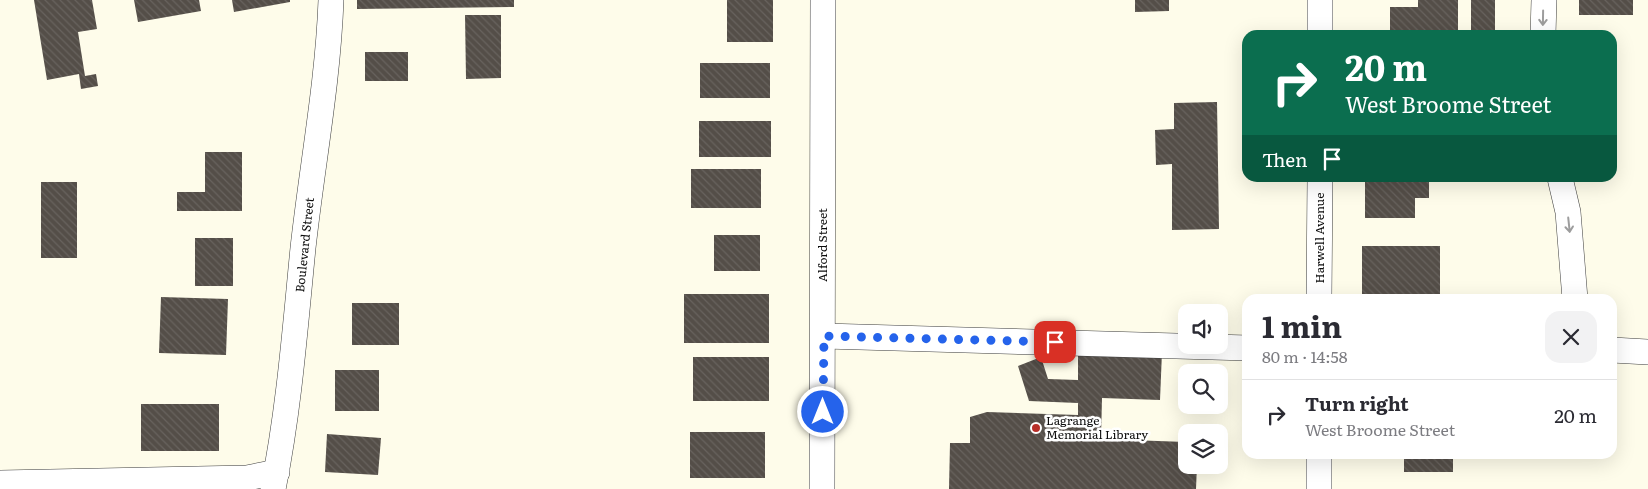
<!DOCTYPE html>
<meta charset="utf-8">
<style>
:root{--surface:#fff;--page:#f2f2f3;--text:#2b2b33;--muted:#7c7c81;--line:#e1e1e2}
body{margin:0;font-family:Literata,serif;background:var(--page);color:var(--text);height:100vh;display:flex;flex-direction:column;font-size:19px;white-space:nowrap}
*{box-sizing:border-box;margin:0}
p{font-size:16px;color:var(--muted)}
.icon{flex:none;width:28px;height:28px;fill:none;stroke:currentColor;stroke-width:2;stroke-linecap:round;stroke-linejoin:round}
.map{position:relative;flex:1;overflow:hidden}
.side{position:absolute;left:1242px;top:294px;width:375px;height:165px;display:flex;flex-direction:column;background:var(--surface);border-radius:15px;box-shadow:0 5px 20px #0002}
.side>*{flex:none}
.hud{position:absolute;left:1242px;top:30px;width:375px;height:152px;border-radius:15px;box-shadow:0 5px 20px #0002;background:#0b6e4f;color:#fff;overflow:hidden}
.fabs{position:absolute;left:1178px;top:304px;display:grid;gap:10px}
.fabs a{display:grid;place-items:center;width:50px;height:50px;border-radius:10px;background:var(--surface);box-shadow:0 5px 20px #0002;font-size:25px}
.pin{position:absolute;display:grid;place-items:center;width:42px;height:42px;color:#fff;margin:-21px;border-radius:10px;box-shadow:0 2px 8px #0006}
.me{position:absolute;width:55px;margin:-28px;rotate:0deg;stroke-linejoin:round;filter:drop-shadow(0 0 4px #0008)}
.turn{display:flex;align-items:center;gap:18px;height:105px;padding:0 20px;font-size:22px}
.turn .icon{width:65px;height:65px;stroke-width:2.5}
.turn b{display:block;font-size:35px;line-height:42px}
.then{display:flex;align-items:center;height:48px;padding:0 20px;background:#0003;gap:10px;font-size:19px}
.round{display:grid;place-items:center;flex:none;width:52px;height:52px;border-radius:15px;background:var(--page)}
.head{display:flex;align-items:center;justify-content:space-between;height:85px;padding:0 20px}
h1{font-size:30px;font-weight:700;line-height:38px}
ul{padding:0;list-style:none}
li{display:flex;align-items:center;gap:15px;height:70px;padding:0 20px;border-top:1px solid var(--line)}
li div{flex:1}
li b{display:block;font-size:19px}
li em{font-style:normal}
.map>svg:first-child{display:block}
.building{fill:url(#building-back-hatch)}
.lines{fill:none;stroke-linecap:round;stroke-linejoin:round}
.minor-casing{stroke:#3e3e3e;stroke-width:26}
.minor{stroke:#fff;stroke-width:25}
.oneway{stroke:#9d9d9d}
.route{stroke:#2563eb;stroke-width:9;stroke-dasharray:0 16.2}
.poi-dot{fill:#b72e28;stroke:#fff;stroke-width:2}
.labels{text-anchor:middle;stroke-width:5;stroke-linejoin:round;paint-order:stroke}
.street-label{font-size:12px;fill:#0b0b0b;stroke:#fff}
.poi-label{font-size:12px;fill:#0b0b0b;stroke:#fff;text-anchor:start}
</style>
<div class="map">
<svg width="1648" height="489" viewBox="0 0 1648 489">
<defs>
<pattern id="building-back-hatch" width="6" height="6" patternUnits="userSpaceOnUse" patternTransform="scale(1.25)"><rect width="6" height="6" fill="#544e48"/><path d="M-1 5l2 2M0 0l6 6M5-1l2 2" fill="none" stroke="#68635e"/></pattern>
</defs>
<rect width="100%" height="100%" fill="#fefcea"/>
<!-- building -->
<g class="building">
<path d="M34 0H92L97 29 78 32 85 76 96 74 98 86 81 89 79 74 47 80Z"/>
<path d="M134 0H199L201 11 138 22Z"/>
<path d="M232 0H290V2L234 12Z"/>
<path d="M357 0H514V7L357 9Z"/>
<rect x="727" y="0" width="46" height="42"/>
<path d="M1135 0H1169V11L1135 12Z"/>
<path d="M1418 0H1458V35H1390V7H1418Z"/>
<rect x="1471" y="0" width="24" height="35"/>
<rect x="1579" y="0" width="54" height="15"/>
<path d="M465 15H501V78L466 79Z"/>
<rect x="365" y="52" width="43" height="29"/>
<rect x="700" y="63" width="70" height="35"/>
<path d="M1217 102 1219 229 1172 230V164L1156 165 1155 130 1174 129V103Z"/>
<rect x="699" y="121" width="72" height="36"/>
<path d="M205 152H242V211H177V192H205Z"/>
<rect x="691" y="169" width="70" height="39"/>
<path d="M1365 178H1429V198H1415V218H1365Z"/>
<rect x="41" y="182" width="36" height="76"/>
<rect x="714" y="235" width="46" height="36"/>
<rect x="195" y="238" width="38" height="48"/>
<rect x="1362" y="246" width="78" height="53"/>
<rect x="684" y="294" width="85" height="49"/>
<path d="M161 297 228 299 226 355 159 353Z"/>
<rect x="352" y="303" width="47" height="42"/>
<path d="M1078 349 1162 352 1160 400 1102 398 1101 439 1186 442V465H1197L1196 489H949L950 443H970V417L987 412 1078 415V403L1029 401 1018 366 1041 357 1048 379 1078 380Z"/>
<rect x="693" y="357" width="76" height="44"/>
<rect x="335" y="370" width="44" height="41"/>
<rect x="141" y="404" width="78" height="47"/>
<rect x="690" y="432" width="75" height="46"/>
<path d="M327 434 381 438 378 475 325 472Z"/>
<rect x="1404" y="454" width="49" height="18"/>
</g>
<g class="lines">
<defs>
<g id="minor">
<path d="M1320 35V0"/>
<path d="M1543 35 1544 0"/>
<path d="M1560 178 1568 212 1575 299"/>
<path d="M1319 299 1320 178"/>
<path d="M824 336 1248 348"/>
<path d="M1612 350 1648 352"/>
<path d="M0 483 247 478 277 472"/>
<path d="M273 489C289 410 295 329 303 248 312 166 328 83 331 0"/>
<path d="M822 489 823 0"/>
<path d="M1319 489V454"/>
</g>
</defs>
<!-- minor casing -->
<use href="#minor" class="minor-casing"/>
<!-- minor -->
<use href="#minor" class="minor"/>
</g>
<!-- one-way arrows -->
<defs><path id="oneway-shaft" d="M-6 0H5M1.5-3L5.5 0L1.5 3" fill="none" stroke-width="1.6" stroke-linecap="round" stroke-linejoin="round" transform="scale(1.25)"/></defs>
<g class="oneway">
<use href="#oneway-shaft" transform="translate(1543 18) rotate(91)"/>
<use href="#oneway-shaft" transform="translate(1569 225) rotate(84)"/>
</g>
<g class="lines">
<!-- route -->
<path class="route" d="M823 412 824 336 1055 342"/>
</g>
<!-- markers -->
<circle class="poi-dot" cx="1036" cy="428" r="5"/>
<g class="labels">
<!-- street labels -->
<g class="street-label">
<text transform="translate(1320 238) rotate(-90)" y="4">Harwell Avenue</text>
<text transform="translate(305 245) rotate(-84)" y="4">Boulevard Street</text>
<text transform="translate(823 245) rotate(-90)" y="4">Alford Street</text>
</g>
<!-- poi labels -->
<g class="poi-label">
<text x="1046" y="425">Lagrange<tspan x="1046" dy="14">Memorial Library</tspan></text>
</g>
</g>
</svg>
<div class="fabs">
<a><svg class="icon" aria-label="sound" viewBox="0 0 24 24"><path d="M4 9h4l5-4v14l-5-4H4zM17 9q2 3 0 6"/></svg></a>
<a><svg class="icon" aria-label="search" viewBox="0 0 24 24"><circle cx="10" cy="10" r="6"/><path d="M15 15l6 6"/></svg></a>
<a><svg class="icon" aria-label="layers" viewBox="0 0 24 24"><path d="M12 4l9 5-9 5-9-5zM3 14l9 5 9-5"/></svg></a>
</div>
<div class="pin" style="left:1055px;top:342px;background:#d93025"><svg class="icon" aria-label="arrive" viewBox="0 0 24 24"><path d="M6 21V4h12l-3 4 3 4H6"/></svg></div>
<svg class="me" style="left:823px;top:412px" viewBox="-20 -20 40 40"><circle r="17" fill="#2563eb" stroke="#fff" stroke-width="3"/><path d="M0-11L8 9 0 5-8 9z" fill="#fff"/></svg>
<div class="hud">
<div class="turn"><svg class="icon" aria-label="right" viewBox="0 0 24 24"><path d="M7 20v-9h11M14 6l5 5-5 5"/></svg><div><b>20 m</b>West Broome Street</div></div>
<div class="then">Then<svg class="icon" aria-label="arrive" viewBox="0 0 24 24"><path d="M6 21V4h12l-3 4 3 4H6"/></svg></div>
</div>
<section class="side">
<div class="head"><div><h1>1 min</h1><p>80 m · 14:58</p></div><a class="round"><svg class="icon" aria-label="close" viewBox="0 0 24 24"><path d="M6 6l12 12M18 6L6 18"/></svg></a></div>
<ul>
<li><svg class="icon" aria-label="right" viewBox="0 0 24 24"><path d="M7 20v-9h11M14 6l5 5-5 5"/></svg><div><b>Turn right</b><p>West Broome Street</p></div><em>20 m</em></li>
</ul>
</section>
</div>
